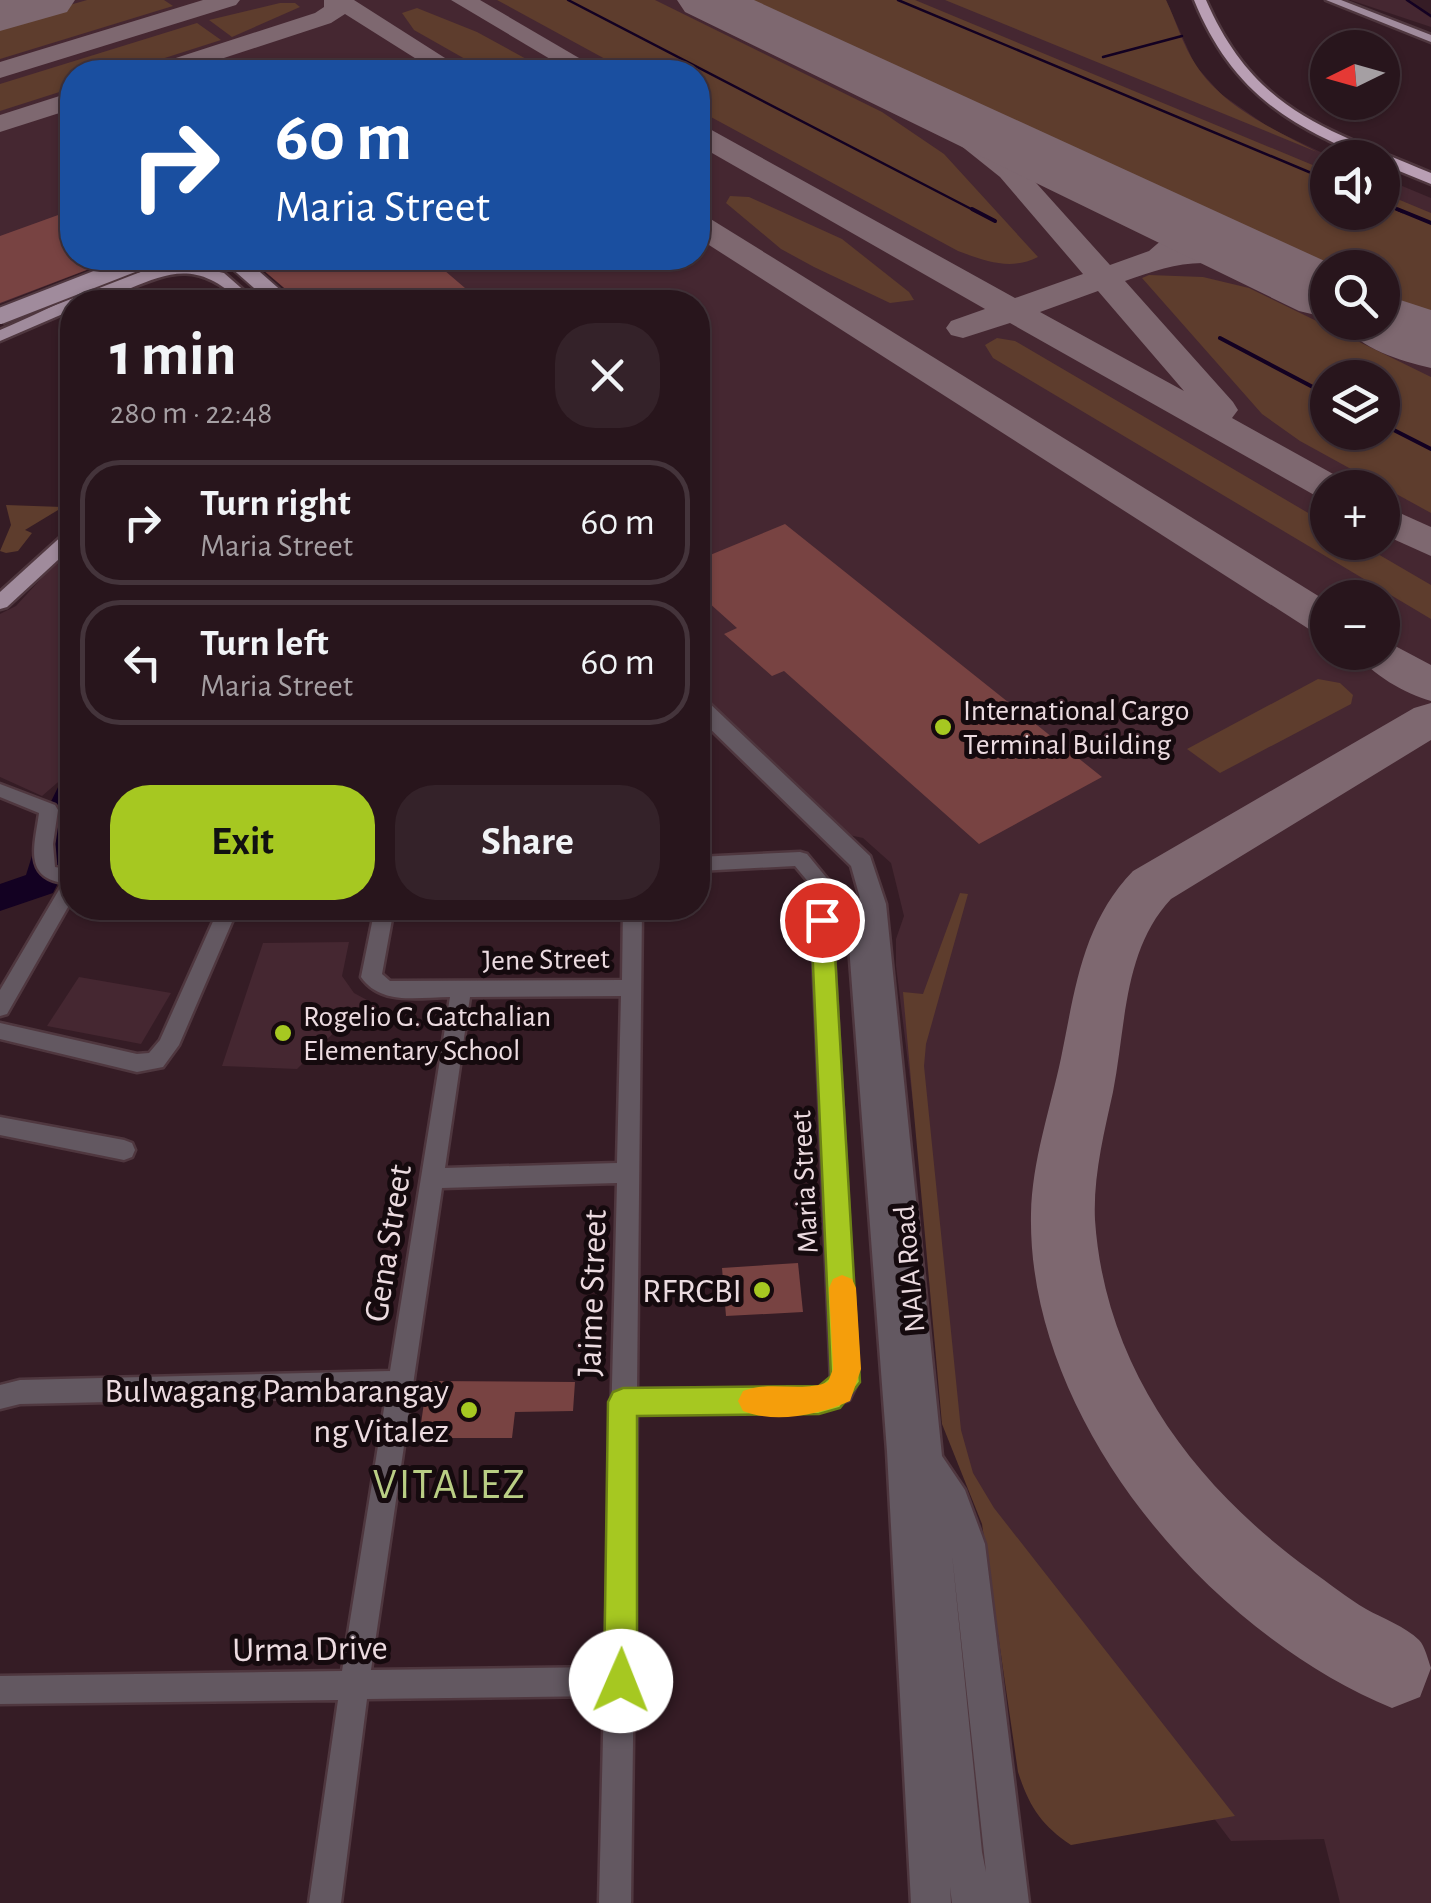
<!DOCTYPE html>
<meta charset="utf-8">
<style>
:root{--surface:#28151c;--page:#342229;--text:#f1f3f6;--muted:#a59fa3;--line:#44343b;--accent:#a6c821}
body{margin:0;font-family:"Alegreya Sans",sans-serif;background:var(--page);color:var(--text);height:100vh;display:flex;flex-direction:column;font-size:38px;white-space:nowrap}
*{box-sizing:border-box;margin:0}
p{font-size:32px;color:var(--muted)}
.icon{flex:none;width:55px;height:55px;fill:none;stroke:currentColor;stroke-width:2;stroke-linecap:round;stroke-linejoin:round}
.map{position:relative;flex:1;overflow:hidden}
.drawer{position:absolute;left:60px;top:290px;width:650px;height:630px;display:flex;flex-direction:column;background:var(--surface);border-radius:40px;box-shadow:0 2px 8px #0004,0 0 0 2px var(--line)}
.drawer>*{flex:none}
.guide{position:absolute;left:60px;top:60px;width:650px;height:210px;border-radius:40px;box-shadow:0 2px 8px #0004,0 0 0 2px var(--line);background:#1a4fa0;color:#fff;overflow:hidden}
.needle{width:65px;rotate:265deg}
.tools{position:absolute;left:1310px;top:30px;display:grid;gap:20px}
.tools a{display:grid;place-items:center;width:90px;height:90px;border-radius:50%;background:var(--surface);box-shadow:0 2px 8px #0004,0 0 0 2px var(--line);font-size:50px}
.pin{position:absolute;display:grid;place-items:center;width:85px;height:85px;color:#fff;margin:-42px;border:5px solid #fff;border-radius:50%;box-shadow:0 2px 10px #0007}
.me{position:absolute;width:110px;margin:-55px;rotate:1deg;stroke-linejoin:round;filter:drop-shadow(0 0 8px #0008)}
.turn{display:flex;align-items:center;gap:35px;height:210px;padding:0 50px;font-size:45px}
.turn .icon{width:130px;height:130px;stroke-width:2.5}
.turn b{display:block;font-size:70px;line-height:85px}
.round{display:grid;place-items:center;flex:none;width:105px;height:105px;border-radius:40px;background:var(--page)}
.overview{display:flex;align-items:center;justify-content:space-between;height:170px;padding:0 50px}
h1{font-size:60px;font-weight:700;line-height:75px}
.cta{display:flex;gap:20px;margin-top:auto;padding:20px 50px}
.cta a{flex:1;height:115px;border-radius:40px;background:var(--accent);color:#111;font-size:40px;font-weight:700;line-height:115px;text-align:center}
.cta a+a{background:var(--page);color:var(--text)}
ul{padding:0;list-style:none}
li{display:flex;align-items:center;gap:30px;height:125px;margin:0 20px 15px;padding:0 30px;border:5px solid var(--line);border-radius:40px}
li div{flex:1}
li b{display:block;font-size:38px}
li em{font-style:normal}
.map>svg:first-child{display:block}
.built{fill:#452731;fill-rule:evenodd}
.green{fill:#5e3d2d;fill-rule:evenodd}
.lines{fill:none;stroke-linecap:round;stroke-linejoin:round}
.stream-far1{stroke:#130122;stroke-width:2.5}
.stream{stroke:#130122;stroke-width:4}
.river{fill:#130122;fill-rule:evenodd}
.taxiway{fill:#7e6870;fill-rule:evenodd}
.runway{fill:#7e6870;fill-rule:evenodd}
.building{fill:#784342}
.minor-casing{stroke:#4f373f;stroke-width:5}
.tertiary-casing{stroke:#4f373f;stroke-width:5}
.primary-casing{stroke:#4f373f;stroke-width:5}
.motorway-casing{stroke:#4f373f;stroke-width:5}
.minor{fill:#635861;fill-rule:evenodd}
.tertiary{fill:#635861;fill-rule:evenodd}
.primary{fill:#a08b9c;fill-rule:evenodd}
.motorway{fill:#b99fb4;fill-rule:evenodd}
.primary-bridge-casing{stroke:#4f373f;stroke-width:20;stroke-linecap:butt}
.primary-bridge{stroke:#a08b9c;stroke-width:16}
.route{fill:#a6c821;stroke:#6c8215;stroke-width:2.5}
.slow{fill:#f59e0b}
.poi-dot{fill:#a6c821;stroke:#150a0e;stroke-width:4}
.labels{text-anchor:middle;stroke-width:10;stroke-linejoin:round;paint-order:stroke}
.poi-label{font-size:30px;fill:#ecdbe0;stroke:#150a0e;text-anchor:start}
.street-label{font-size:30px;fill:#ecdbe0;stroke:#150a0e}
.near-street-label{font-size:35px;fill:#ecdbe0;stroke:#150a0e}
.near-poi-label{font-size:35px;fill:#ecdbe0;stroke:#150a0e;text-anchor:end}
.near-quarter-label{font-size:42px;letter-spacing:2.5px;fill:#b9ce84;stroke:#150a0e}
</style>
<div class="map">
<svg width="1431" height="1903" viewBox="0 0 1431 1903">
<rect width="100%" height="100%" fill="#351c25"/>
<!-- built -->
<g class="built">
<path d="M0 0H1166L1195 65 1221 94 1270 128 1331 157 1328 158V212H1382L1383 178 1431 198V1903H1340L1324 1839 1231 1841 1045 1594 957 1457 896 966V939L904 916 891 863 863 838 849 835 698 692V302H312L264 258H698V72H72V258H117L0 304ZM1328 268H1382V322H1328ZM1328 378H1382V432H1328ZM1328 488H1382V542H1328ZM1328 598H1382V652H1328Z"/>
<path d="M1350 0H1405L1431 18V27Z"/>
<path d="M72 545V770L42 796 0 777V614L16 606Z"/>
<path d="M349 942 342 976 354 993 367 1000 297 1069 222 1066 263 943Z"/>
<path d="M79 977 171 993 141 1044 47 1026Z"/>
</g>
<!-- green -->
<g class="green">
<path d="M87 0H164L173 6 0 59V25Z"/>
<path d="M497 0H655L882 112 944 154 1038 257C1011 271 985 261 958 251L698 110V72H629Z"/>
<path d="M751 0H915L1327 171 1328 212H1382L1383 193 1431 213V314L1383 292 1382 268 1330 267Z"/>
<path d="M945 0H1166C1176 21 1183 46 1196 65 1222 106 1275 130 1317 152Z"/>
<path d="M280 3H295L300 7 232 37 209 20Z"/>
<path d="M417 8 477 32 550 72H488L414 30 402 13Z"/>
<path d="M197 23 221 40 121 72H72V88L0 111V84Z"/>
<path d="M730 196 749 197 842 239 909 292 914 300 890 303 814 267 781 249 726 203Z"/>
<path d="M1149 275 1203 277 1249 288 1431 377V513L1300 441 1262 414 1142 278ZM1328 378H1382V432H1328Z"/>
<path d="M997 338 1015 341 1327 524 1328 542 1359 543 1431 585V619L993 358 985 345Z"/>
<path d="M6 505 62 507H63L25 530 32 533 18 551 6 553 0 551 11 525Z"/>
<path d="M1318 679 1340 683 1353 695 1351 704 1220 773 1187 749Z"/>
<path d="M960 893 968 894 926 1044 924 1066 961 1430 973 1473 994 1508 1235 1816 1071 1845C1041 1825 1029 1806 1018 1772L982 1524 942 1424 903 992 923 994Z"/>
</g>
<g class="lines">
<!-- stream-far1 -->
<g class="stream-far1">
<path d="M568 0 977 212"/>
<path d="M898 0 1328 180"/>
<path d="M1407 0 1431 16"/>
<path d="M1103 57 1182 36"/>
<path d="M1382 203 1403 212"/>
</g>
<!-- stream -->
<g class="stream">
<path d="M972 209 995 221"/>
<path d="M1397 209 1431 223"/>
<path d="M1220 338 1328 395"/>
<path d="M1382 424 1431 449"/>
</g>
<!-- river -->
<path class="river" d="M72 779C74 819 73 857 53 893L0 911V884L26 875 45 814 60 783Z"/>
<!-- taxiway -->
<g class="taxiway">
<path d="M203 0H240L236 5 0 78V62Z"/>
<path d="M324 0H354L467 72H437L345 14 331 23 181 72H144L148 67 315 13 324 7Z"/>
<path d="M451 0H480L603 72H572Z"/>
<path d="M890 79 970 125 1020 165 1110 265 1149 251 1164 238 1146 215 1150 209C1172 203 1191 218 1196 240L1193 244 1233 248 1288 262 1293 269 1288 276C1266 281 1241 267 1218 264 1184 260 1157 270 1125 281L1233 402 1238 410 1232 418 1344 480 1349 488H1328V499L1316 496 1010 323 963 338 951 335 946 328 951 321 985 309 698 145V126L708 128 1015 298 1083 274 1000 177 950 137 881 93 877 87 881 81ZM1098 291 1184 391 1040 312Z"/>
<path d="M72 92V109L0 132V115Z"/>
<path d="M698 216 709 218 1328 602V634L1312 631 698 238Z"/>
<path d="M1382 505 1431 527V556L1382 534Z"/>
<path d="M1382 639 1431 665V701C1406 694 1370 674 1356 652H1382Z"/>
<path d="M1431 703V740L1171 899C1123 950 1126 1026 1113 1092 1104 1133 1093 1177 1095 1220 1105 1367 1193 1485 1310 1570 1329 1583 1347 1598 1366 1609 1382 1618 1406 1627 1419 1640 1425 1646 1428 1660 1431 1668L1420 1697 1392 1708C1209 1633 1027 1420 1031 1214 1032 1161 1050 1110 1061 1058 1075 990 1082 924 1133 871L1414 708Z"/>
</g>
<!-- runway -->
<g class="runway">
<path d="M0 0H75L67 12 0 31Z"/>
<path d="M677 0H754L1340 268H1328V318L1299 311 685 12Z"/>
<path d="M1382 294 1431 310V368C1399 360 1361 350 1342 322H1382Z"/>
</g>
</g>
<!-- building -->
<g class="building">
<path d="M72 210V258H118L0 303V236Z"/>
<path d="M249 258H430L465 288 415 302H294L290 293Z"/>
<path d="M785 524 1102 777 979 844 784 671 772 676 724 634 737 628 698 593V560Z"/>
<path d="M798 1263 803 1312 726 1316 722 1268Z"/>
<path d="M427 1381 575 1382 573 1411 515 1412 512 1438H419Z"/>
</g>
<g class="lines">
<defs>
<g id="minor">
<path d="M0 784 55 805 58 810 53 844 55 867 72 870V900L7 1014 0 1016V990L63 883C23 877 35 844 39 813L0 797Z"/>
<path d="M800 852 807 854 830 882 858 1382 849 1400 819 1412 637 1414 631 1903H599L604 1696 367 1699 341 1903H309L338 1700 0 1704V1676L342 1671 386 1396 20 1404 0 1409V1385L20 1380 390 1371 450 997C419 997 381 1006 361 977L375 908H394L382 974 390 981 622 980 623 908H642L637 1389 819 1388 831 1382 810 884 795 866 698 871V857ZM621 996 617 1163 445 1168 470 997ZM617 1183 605 1667 371 1670 442 1188Z"/>
<path d="M219 908H238L179 1045 163 1067 137 1072 0 1039V1023L137 1054 149 1053 160 1040Z"/>
<path d="M0 1117 124 1140 132 1143 135 1150 132 1157 124 1160 0 1135Z"/>
</g>
<path id="tertiary" d="M698 698 706 700 870 856 886 904 942 1456 965 1490 985 1544 1029 1903H952L950 1887 951 1903H911L887 1451 846 906 849 900 860 898 851 866 698 717ZM952 1554 986 1872 982 1852Z"/>
<g id="primary">
<path d="M1326 0H1341L1431 35V42Z"/>
<path d="M183 264 224 273 257 302H241C176 238 140 302 72 302V310L0 341V330C59 305 119 270 183 264Z"/>
<path d="M72 531V547L7 607 0 609V592L65 533Z"/>
</g>
<path id="motorway" d="M1194 0H1206C1255 112 1327 129 1431 173V184L1382 164V158C1361 158 1343 147 1324 138 1260 107 1221 66 1194 0Z"/>
</defs>
<!-- minor casing -->
<use href="#minor" class="minor-casing"/>
<!-- tertiary casing -->
<use href="#tertiary" class="tertiary-casing"/>
<!-- primary casing -->
<use href="#primary" class="primary-casing"/>
<!-- motorway casing -->
<use href="#motorway" class="motorway-casing"/>
<!-- minor -->
<use href="#minor" class="minor"/>
<!-- tertiary -->
<use href="#tertiary" class="tertiary"/>
<!-- primary -->
<use href="#primary" class="primary"/>
<!-- motorway -->
<use href="#motorway" class="motorway"/>
<defs>
<g id="primary-bridge">
<path d="M232 258 282 302"/>
<path d="M0 316 149 258"/>
</g>
</defs>
<!-- primary-bridge casing -->
<use href="#primary-bridge" class="primary-bridge-casing"/>
<!-- primary-bridge -->
<use href="#primary-bridge" class="primary-bridge"/>
</g>
<!-- route -->
<path class="route" d="M822 911 833 920 860 1382 840 1408 819 1414 637 1416V1681L632 1693 621 1697 609 1693 604 1681 608 1402 613 1392 623 1388 819 1386 831 1376 811 920Z"/>
<!-- slow -->
<path class="slow" d="M842 1275 852 1279 856 1288 861 1369 850 1401C819 1415 775 1424 743 1411L738 1401 743 1391C770 1380 802 1393 828 1382L833 1369 829 1288 833 1279Z"/>
<!-- markers -->
<g class="poi-dot">
<circle cx="943" cy="727" r="10"/>
<circle cx="283" cy="1033" r="10"/>
<circle cx="762" cy="1290" r="10"/>
<circle cx="469" cy="1410" r="10"/>
</g>
<g class="labels">
<!-- poi labels -->
<g class="poi-label">
<text x="963" y="720">International Cargo<tspan x="963" dy="34">Terminal Building</tspan></text>
<text x="303" y="1026">Rogelio G. Gatchalian<tspan x="303" dy="34">Elementary School</tspan></text>
</g>
<!-- street labels -->
<g class="street-label">
<text transform="translate(546 959) rotate(-1)" y="10">Jene Street</text>
<text transform="translate(804 1182) rotate(-93)" y="10">Maria Street</text>
<text transform="translate(909 1269) rotate(-95)" y="10">NAIA Road</text>
</g>
<!-- near-street labels -->
<g class="near-street-label">
<text transform="translate(387 1243) rotate(-81)" y="12">Gena Street</text>
<text transform="translate(591 1293) rotate(-88)" y="12">Jaime Street</text>
<text transform="translate(310 1648) rotate(-1)" y="12">Urma Drive</text>
</g>
<!-- near-poi labels -->
<g class="near-poi-label">
<text x="742" y="1302">RFRCBI</text>
<text x="449" y="1402">Bulwagang Pambarangay<tspan x="449" dy="40">ng Vitalez</tspan></text>
</g>
<!-- near-quarter labels -->
<g class="near-quarter-label">
<text x="450" y="1498">VITALEZ</text>
</g>
</g>
</svg>
<div class="tools">
<a><svg class="needle" viewBox="-14 -14 28 28"><path d="M0-13l5 13h-10z" fill="#e53935"/><path d="M0 13l5-13h-10z" fill="#a59fa3"/></svg></a>
<a><svg class="icon" aria-label="sound" viewBox="0 0 24 24"><path d="M4 9h4l5-4v14l-5-4H4zM17 9q2 3 0 6"/></svg></a>
<a><svg class="icon" aria-label="search" viewBox="0 0 24 24"><circle cx="10" cy="10" r="6"/><path d="M15 15l6 6"/></svg></a>
<a><svg class="icon" aria-label="layers" viewBox="0 0 24 24"><path d="M12 4l9 5-9 5-9-5zM3 14l9 5 9-5"/></svg></a>
<a>+</a>
<a>−</a>
</div>
<div class="pin" style="left:822px;top:920px;background:#d93025"><svg class="icon" aria-label="arrive" viewBox="0 0 24 24"><path d="M6 21V4h12l-3 4 3 4H6"/></svg></div>
<svg class="me" style="left:621px;top:1681px" viewBox="-20 -20 40 40"><circle r="19" fill="#fff"/><path d="M0-13L10 11 0 6-10 11z" fill="#a6c821"/></svg>
<div class="guide">
<div class="turn"><svg class="icon" aria-label="right" viewBox="0 0 24 24"><path d="M7 20v-9h11M14 6l5 5-5 5"/></svg><div><b>60 m</b>Maria Street</div></div>
</div>
<section class="drawer">
<div class="overview"><div><h1>1 min</h1><p>280 m · 22:48</p></div><a class="round"><svg class="icon" aria-label="close" viewBox="0 0 24 24"><path d="M6 6l12 12M18 6L6 18"/></svg></a></div>
<ul>
<li><svg class="icon" aria-label="right" viewBox="0 0 24 24"><path d="M7 20v-9h11M14 6l5 5-5 5"/></svg><div><b>Turn right</b><p>Maria Street</p></div><em>60 m</em></li>
<li><svg class="icon" aria-label="left" viewBox="0 0 24 24"><path d="M17 20v-9H6M10 6l-5 5 5 5"/></svg><div><b>Turn left</b><p>Maria Street</p></div><em>60 m</em></li>
</ul>
<div class="cta"><a>Exit</a><a>Share</a></div>
</section>
</div>
